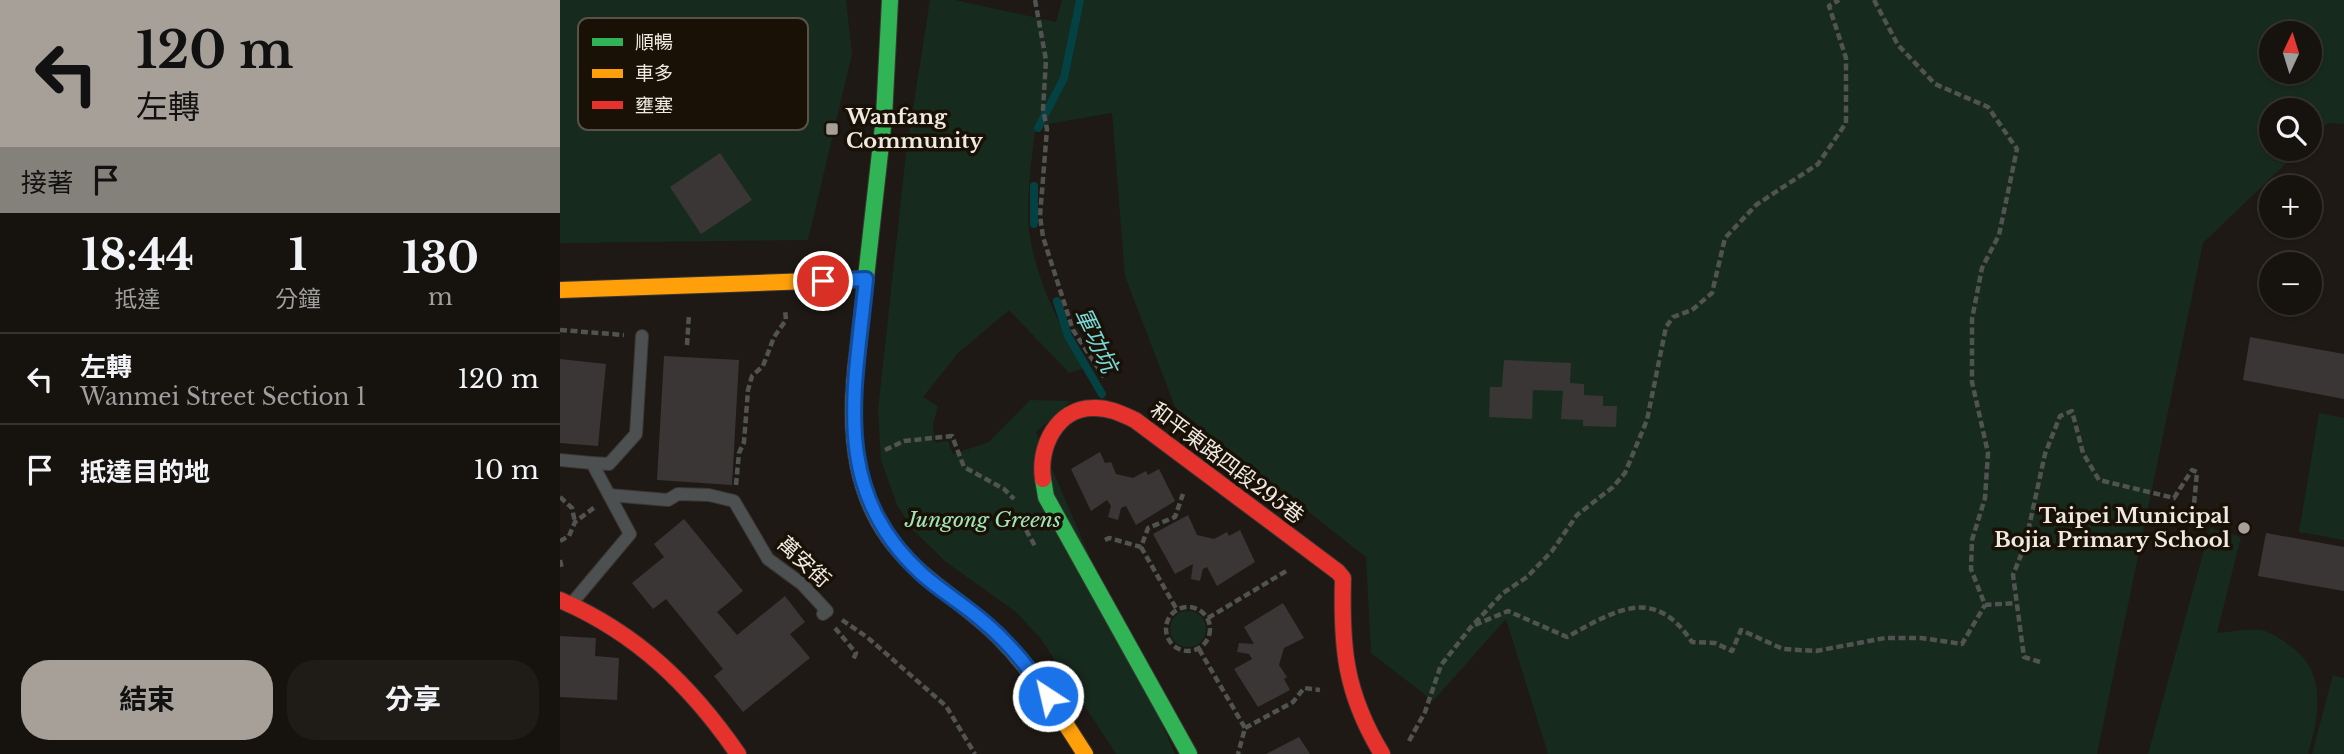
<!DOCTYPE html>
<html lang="zh-TW">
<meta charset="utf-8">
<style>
:root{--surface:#16130f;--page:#1f1c18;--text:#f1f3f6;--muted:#9e9e9e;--line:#35322f;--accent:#a6a099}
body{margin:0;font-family:"Libre Baskerville","Noto Sans TC",serif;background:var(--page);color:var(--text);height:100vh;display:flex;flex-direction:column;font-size:26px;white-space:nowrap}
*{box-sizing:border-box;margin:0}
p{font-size:23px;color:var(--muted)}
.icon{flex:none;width:38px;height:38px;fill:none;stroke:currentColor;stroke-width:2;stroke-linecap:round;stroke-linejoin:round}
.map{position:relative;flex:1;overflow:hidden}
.side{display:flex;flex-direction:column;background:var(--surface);width:560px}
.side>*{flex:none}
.banner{background:#a6a099;color:#111;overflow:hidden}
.needle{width:46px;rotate:4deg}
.controls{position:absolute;left:1699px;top:21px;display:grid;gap:14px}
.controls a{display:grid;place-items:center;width:63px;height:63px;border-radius:50%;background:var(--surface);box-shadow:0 2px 5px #0004,0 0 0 2px var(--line);font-size:35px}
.pin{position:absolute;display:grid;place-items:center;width:60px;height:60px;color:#fff;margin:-30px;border:4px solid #fff;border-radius:50%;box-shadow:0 2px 7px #0007}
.me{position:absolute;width:77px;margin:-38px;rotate:325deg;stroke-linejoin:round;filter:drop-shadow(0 0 5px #0008)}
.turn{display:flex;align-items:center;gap:24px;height:147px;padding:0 21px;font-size:32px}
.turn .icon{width:91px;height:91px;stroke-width:2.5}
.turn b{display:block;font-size:49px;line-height:60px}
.then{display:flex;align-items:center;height:66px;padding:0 21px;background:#0003;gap:14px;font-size:26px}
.eta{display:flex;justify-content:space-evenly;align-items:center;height:119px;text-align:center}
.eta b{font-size:42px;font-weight:700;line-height:49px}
.cta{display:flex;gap:14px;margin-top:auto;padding:14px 21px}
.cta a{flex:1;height:80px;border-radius:28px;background:var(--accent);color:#111;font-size:28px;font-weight:700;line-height:80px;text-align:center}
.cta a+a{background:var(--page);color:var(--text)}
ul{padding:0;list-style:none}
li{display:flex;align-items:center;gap:21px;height:91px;padding:0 21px;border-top:2px solid var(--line)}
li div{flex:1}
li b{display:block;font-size:26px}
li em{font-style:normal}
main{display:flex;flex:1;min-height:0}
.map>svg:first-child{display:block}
.green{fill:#172a1e;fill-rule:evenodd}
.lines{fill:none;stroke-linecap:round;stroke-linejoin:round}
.stream{stroke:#034142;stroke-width:8}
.building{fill:#3a3636}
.lane-casing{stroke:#3a3632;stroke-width:14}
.fast-casing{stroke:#3a3632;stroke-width:18}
.slow-casing{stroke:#3a3632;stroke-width:18}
.jam-casing{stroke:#3a3632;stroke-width:18}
.path{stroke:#515350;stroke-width:4.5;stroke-dasharray:7 3.5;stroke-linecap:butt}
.lane{stroke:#4c5050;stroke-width:12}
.fast{stroke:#30b455;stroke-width:16}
.slow{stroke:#ff9f0a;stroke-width:16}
.jam{stroke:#e5322d;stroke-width:16}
.route-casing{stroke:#114b97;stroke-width:18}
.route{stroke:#1a73e8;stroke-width:12}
.poi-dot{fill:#a6a099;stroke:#191106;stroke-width:2.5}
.labels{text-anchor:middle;stroke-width:7;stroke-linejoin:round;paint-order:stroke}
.poi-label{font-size:21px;font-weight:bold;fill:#efe9e1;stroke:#191106;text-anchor:start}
.street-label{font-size:21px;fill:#efe9e1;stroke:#191106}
.park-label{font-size:21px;font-style:italic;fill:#a2e5b9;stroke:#191106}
.water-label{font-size:23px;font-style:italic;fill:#78d9d9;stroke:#191106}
.key{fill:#191106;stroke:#595248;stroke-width:2}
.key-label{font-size:19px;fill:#efe9e1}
</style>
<main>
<section class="side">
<div class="banner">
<div class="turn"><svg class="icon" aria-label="left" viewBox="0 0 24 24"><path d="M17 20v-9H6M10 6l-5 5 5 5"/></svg><div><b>120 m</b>左轉</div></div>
<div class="then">接著<svg class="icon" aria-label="arrive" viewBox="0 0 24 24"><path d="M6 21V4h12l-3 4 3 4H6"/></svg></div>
</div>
<div class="eta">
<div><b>18:44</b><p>抵達</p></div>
<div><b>1</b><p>分鐘</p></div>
<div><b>130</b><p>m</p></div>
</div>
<ul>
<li><svg class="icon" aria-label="left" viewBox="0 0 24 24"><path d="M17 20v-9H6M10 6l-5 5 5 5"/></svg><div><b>左轉</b><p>Wanmei Street Section 1</p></div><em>120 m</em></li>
<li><svg class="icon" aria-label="arrive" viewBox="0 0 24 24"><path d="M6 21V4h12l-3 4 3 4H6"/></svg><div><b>抵達目的地</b></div><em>10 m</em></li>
</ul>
<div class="cta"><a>結束</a><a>分享</a></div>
</section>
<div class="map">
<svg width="1784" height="754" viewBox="0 0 1784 754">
<rect width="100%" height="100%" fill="#1e1914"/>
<!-- green -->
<g class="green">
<path d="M0 0H286L292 54 248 240 0 243Z"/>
<path d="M370 0H395L496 22 502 0H1784V124L1768 123 1750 141V110H1712V149H1741L1643 243 1537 754H988L946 619 873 701 811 653 806 557 615 407 565 276 552 113 476 126C472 152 466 203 469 229 475 279 499 326 525 368L509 373 449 310 398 353 363 397 378 406 373 424 375 443 388 441 393 454 429 442 470 400 511 401 476 432 615 754H556L481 639 456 612 386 562 353 530 337 505 321 460 318 410 346 154ZM1712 33H1750V72H1712Z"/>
<path d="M1759 413 1784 418V540L1739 532Z"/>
<path d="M1650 528 1681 537 1657 633C1671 632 1686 628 1700 630 1708 631 1718 637 1725 642 1768 669 1760 711 1748 754H1588Z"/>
<circle cx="628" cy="629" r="18"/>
<path d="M1773 675 1784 678V754H1752Z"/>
</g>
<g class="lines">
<!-- stream -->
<g class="stream">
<path d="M478 128 504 78 520 0"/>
<path d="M474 224V186"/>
<path d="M497 301 508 336 542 394"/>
</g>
</g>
<!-- building -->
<g class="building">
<path d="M160 153 192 200 141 234 110 187Z"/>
<path d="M1690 337 1784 354V399L1683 380Z"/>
<path d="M104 356 179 360 172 485 97 480Z"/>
<path d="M0 359 46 364 38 446 0 443Z"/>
<path d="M944 360 1011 363 1010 383 1024 384V395L1043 396V406H1057L1056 427 1023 426V420L1001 419 1003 391 973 390 972 419 929 417 930 387H942Z"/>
<path d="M540 452 545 463 551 462 556 474 573 478 586 471 588 475 599 469 615 501 576 525 566 506 561 508 558 520 548 517 551 506 547 500 531 511 511 469Z"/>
<path d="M628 515 637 535 654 539 667 532 669 536 680 530 695 562 657 586 647 567 643 569 640 581 631 579 633 564 615 574 593 534Z"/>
<path d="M124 519 183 591 157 612 177 635 225 596 245 622 230 634 250 658 183 712 154 676 163 669 106 599 93 609 72 583 104 557 94 544Z"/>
<path d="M1706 533 1784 547V591L1698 576Z"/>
<path d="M723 603 744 638 724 648 719 665 727 677 724 679 730 690 698 707 674 669 692 659 689 654 677 652 679 643 694 644 684 627Z"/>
<path d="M0 636 36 638 35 656 59 658 57 700 0 697Z"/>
<path d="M739 737 750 754H706Z"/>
</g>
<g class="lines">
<defs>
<g id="lane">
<path d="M0 460 32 463 70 534 12 603"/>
<path d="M32 463 49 464 76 434 82 336"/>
<path d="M49 495 108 500 118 494 149 495 174 501 208 559 242 584 267 611 263 614"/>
</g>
<g id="fast">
<path d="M298 349 324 117 330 0"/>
<path d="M483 479 486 497 629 754"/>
</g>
<g id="slow">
<path d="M0 290 306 279"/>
<path d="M298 349C287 429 291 508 354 566 382 592 414 611 440 638 474 672 499 714 525 754"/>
</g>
<g id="jam">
<path d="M483 479C478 447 497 408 533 408 548 407 562 414 575 420L778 572 783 578C781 648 785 693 822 754"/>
<path d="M0 600C77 633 131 686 178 754"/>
</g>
</defs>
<!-- lane casing -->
<use href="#lane" class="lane-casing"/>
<!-- fast casing -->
<use href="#fast" class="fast-casing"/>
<!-- slow casing -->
<use href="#slow" class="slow-casing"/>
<!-- jam casing -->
<use href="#jam" class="jam-casing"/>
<!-- path -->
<g class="path">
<path d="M475 0 486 60 483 109 487 129 480 216 483 237 513 330 544 377"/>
<path d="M1314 0 1338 45 1375 84 1428 107 1457 149 1439 235 1422 268 1412 319V382L1428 453 1425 498 1412 540 1411 569 1425 605 1455 603"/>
<path d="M0 330 64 335"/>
<path d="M127 345 129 314"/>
<path d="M325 450 344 441 392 436 404 467 444 489 454 499"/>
<path d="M176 485 179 453 184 442 188 390 192 376 203 366 214 337 226 320 225 310"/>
<path d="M0 497 12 508 15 522"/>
<path d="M466 530 475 546"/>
<path d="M545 540 549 538 581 547 588 528 615 517 623 494"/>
<path d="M0 541 9 536 15 522 35 507"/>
<path d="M581 547 617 610"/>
<path d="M0 560 2 569"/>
<circle cx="628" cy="629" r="22"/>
<path d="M648 618 728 570"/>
<path d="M282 620 307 637 386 706 415 754"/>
<path d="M915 625 948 611 1007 637C1056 610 1094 585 1132 642L1155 643 1172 651 1181 630 1223 649 1256 651 1325 638H1361L1402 644 1425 605"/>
<path d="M275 628 296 653 293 660"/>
<path d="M639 649 685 728 678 754"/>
<path d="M1480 662 1464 657 1453 575 1465 545 1485 454 1500 416 1512 411 1523 453 1539 480 1614 498 1632 470 1637 472 1634 504"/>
<path d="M685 728 733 702 744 688 760 690"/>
<path d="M849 741 865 712 881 665 911 627 943 593 967 577 992 551 1017 515 1053 487 1065 473 1087 420 1106 327 1113 317 1132 310 1152 293 1165 238 1196 205 1258 164 1286 123V58L1269 6 1279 0"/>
</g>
<!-- lane -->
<use href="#lane" class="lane"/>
<!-- fast -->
<use href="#fast" class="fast"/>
<!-- slow -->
<use href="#slow" class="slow"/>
<!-- jam -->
<use href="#jam" class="jam"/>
</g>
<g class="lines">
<defs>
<path id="route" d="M263 281 306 279C295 391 269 489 362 574 382 592 405 605 425 623 450 644 470 669 488 696"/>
</defs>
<!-- route casing -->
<use href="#route" class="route-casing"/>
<!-- route -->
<use href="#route" class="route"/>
</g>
<!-- markers -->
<g class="poi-dot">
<rect x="265" y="122" width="14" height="14" rx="3.5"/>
<circle cx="1684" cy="528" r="7"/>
</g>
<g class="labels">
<!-- poi labels -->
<g class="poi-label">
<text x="286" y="124">Wanfang<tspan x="286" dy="24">Community</tspan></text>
<text x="1670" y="523" text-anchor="end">Taipei Municipal<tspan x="1670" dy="24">Bojia Primary School</tspan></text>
</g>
<!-- street labels -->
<g class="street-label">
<text transform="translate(667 463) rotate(37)" y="7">和平東路四段295巷</text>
<text transform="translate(244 562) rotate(43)" y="7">萬安街</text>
</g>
<!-- park labels -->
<g class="park-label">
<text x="423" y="527">Jungong Greens</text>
</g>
<!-- water labels -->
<g class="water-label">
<text transform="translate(536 340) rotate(64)" y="8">軍功坑</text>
</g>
</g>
<!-- legend -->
<rect x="18" y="18" width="230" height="112" rx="10" class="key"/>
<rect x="32" y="38" width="31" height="8" fill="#30b455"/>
<rect x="32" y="69" width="31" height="9" fill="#ff9f0a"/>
<rect x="32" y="101" width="31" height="8" fill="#e5322d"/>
<g class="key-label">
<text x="75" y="49">順暢</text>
<text x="75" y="80">車多</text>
<text x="75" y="112">壅塞</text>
</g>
</svg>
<div class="controls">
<a><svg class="needle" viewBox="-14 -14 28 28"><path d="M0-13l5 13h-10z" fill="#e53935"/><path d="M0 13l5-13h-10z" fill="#9e9e9e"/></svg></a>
<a><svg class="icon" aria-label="search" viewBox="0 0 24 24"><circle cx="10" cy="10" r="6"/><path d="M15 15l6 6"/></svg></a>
<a>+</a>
<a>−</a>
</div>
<div class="pin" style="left:263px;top:281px;background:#d93025"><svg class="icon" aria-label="arrive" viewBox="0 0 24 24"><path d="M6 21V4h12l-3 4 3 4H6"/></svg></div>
<svg class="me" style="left:488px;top:696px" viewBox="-20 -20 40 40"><circle r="17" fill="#1a73e8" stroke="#fff" stroke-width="3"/><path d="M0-11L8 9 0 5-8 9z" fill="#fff"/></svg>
</div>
</main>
